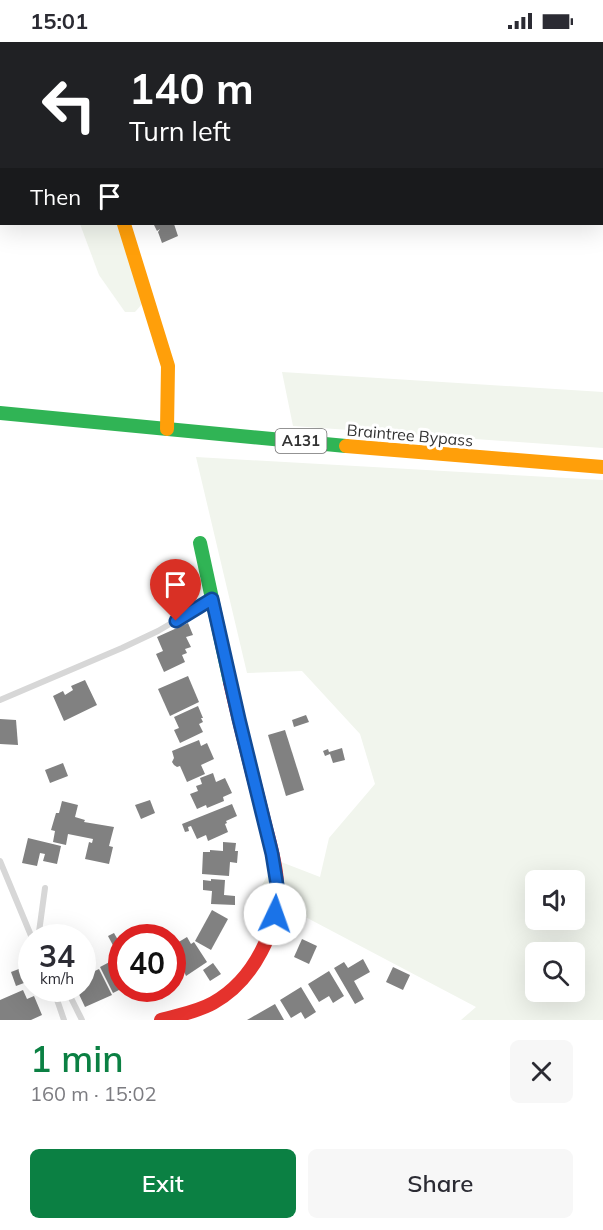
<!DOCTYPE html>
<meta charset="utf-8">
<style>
:root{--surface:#fff;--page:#f7f7f7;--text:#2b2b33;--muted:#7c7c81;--accent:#0b8043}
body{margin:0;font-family:Mulish,sans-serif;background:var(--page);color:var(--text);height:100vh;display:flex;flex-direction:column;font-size:22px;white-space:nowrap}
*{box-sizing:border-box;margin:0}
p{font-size:20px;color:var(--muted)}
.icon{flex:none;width:33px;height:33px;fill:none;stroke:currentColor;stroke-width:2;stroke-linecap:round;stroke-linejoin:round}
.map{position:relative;height:978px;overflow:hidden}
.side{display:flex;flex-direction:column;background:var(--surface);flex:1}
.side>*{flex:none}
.banner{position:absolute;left:0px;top:0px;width:603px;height:183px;box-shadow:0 6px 24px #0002;background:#202124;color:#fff;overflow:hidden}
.controls{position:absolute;left:525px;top:828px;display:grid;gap:12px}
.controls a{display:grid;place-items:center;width:60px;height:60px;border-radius:9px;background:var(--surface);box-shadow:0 6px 24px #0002;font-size:30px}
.speed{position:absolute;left:18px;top:882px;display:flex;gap:12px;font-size:30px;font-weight:700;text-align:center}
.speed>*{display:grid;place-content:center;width:78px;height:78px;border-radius:50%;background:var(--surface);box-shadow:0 6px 24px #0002;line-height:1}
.speed small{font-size:15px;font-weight:400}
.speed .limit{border:9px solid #d22;background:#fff;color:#111}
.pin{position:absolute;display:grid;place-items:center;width:51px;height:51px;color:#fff;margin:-62px -26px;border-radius:50% 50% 50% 0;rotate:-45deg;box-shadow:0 0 6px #0007}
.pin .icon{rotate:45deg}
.me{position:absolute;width:66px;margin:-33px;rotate:3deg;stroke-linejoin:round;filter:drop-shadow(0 0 4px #0008)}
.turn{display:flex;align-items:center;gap:21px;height:126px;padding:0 30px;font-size:27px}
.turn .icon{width:78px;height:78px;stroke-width:2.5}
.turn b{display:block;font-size:42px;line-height:51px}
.then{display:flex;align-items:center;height:57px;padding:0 30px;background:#0003;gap:12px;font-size:22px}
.round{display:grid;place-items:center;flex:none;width:63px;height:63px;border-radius:9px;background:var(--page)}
.head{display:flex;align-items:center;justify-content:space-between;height:102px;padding:0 30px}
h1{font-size:36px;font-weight:600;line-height:45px;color:var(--accent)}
.action{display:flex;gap:12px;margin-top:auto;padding:12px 30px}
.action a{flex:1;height:69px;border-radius:9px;background:var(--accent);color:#fff;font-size:24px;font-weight:600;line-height:69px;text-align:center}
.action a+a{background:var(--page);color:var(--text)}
.status{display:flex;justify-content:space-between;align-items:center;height:42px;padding:0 30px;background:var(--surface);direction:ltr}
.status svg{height:16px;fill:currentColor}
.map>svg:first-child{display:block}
.green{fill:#f1f5ed;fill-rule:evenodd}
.building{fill:#818181}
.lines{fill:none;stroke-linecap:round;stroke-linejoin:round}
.lane{stroke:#d7d7d7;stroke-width:6}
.street{stroke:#d7d7d7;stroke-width:12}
.fast{stroke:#30b455;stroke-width:14}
.slow{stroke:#ff9f0a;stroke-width:14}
.jam{stroke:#e5322d;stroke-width:14}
.route-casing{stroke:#114b97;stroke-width:15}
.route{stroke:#1a73e8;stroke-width:10}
.labels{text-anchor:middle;stroke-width:6;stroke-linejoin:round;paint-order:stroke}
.shield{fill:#fff;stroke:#707070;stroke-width:1.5}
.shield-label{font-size:15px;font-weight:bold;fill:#333}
.street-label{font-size:16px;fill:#333;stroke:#fff}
</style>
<div class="status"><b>15:01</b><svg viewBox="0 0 49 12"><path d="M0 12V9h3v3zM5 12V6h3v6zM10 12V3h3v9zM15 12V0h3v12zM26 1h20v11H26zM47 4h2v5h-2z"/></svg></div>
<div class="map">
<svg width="603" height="978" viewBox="0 0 603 978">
<rect width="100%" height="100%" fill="#fff"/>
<!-- green -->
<g class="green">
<path d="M371 0H603V11L602 12V2L371 1Z"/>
<path d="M80 182H118L142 262 135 270H125L99 233Z"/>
<path d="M282 330 603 350V406L293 384Z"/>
<path d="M196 415 603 438V978H461L476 965 258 850 276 818 320 835 329 796 375 742 360 692 302 629 247 631ZM536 838H574V878H536ZM536 910H574V950H536Z"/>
</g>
<!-- building -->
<g class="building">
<path d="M158 182H174L178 194 162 201 158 190 160 187 157 189 154 183Z"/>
<path d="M188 581 193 593 186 595 191 605 185 607 187 611 182 613 185 620 164 630 156 612 163 609 157 595Z"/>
<path d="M188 634 199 660 170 674 158 647Z"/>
<path d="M85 638 97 663 64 679 53 654 63 649 65 653 73 648 71 644Z"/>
<path d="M198 664 203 676H201L203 680 199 682 203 690 180 701 174 688 179 686 174 675Z"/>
<path d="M306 673 309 680 294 685 292 678Z"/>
<path d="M0 677 16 678 18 703 0 702Z"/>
<path d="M285 688 304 748 286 754 268 693Z"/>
<path d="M199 698 201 704 207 701 214 717 201 723 205 732 187 740 180 724 177 725 174 723 172 720 174 716 172 709Z"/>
<path d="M342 706 345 718 333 721 330 712 325 714 323 709 328 707 329 710Z"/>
<path d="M63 721 68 734 50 741 45 728Z"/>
<path d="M213 731 216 740 225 736 232 751 223 755 224 759 207 766 206 763 197 767 190 752 198 749 196 744 202 742 200 736Z"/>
<path d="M150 758 155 771 141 777 135 763Z"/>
<path d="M62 759 78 763 75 775 85 778 84 780 114 785 109 804 113 805 109 822 85 817 89 800 92 801 93 797 68 792 66 803 53 800 55 789 51 788 56 771H59Z"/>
<path d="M232 762 237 774 226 779 227 781 225 782 228 790 208 799 206 793 197 797 191 784 188 785 189 789 185 790 182 782Z"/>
<path d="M28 796 61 804 57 822 43 819 45 812 40 811 37 824 22 821Z"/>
<path d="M223 800 236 801 235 809H238L237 821 230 820 229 834 202 832 203 810H210V808L223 809Z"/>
<path d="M211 837 225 838 224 853 235 854V863L211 862 212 849 203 848V838L211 839Z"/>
<path d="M212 868 228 877 211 908 195 899Z"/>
<path d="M114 891 122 905V911L118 913 108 894Z"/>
<path d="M187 895 191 902 194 900 207 920 186 934 183 927 177 931 172 923V917L175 915 172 912V904Z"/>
<path d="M302 897 317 904 309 922 294 915Z"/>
<path d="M121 914V946H129L123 950 121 947 113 951 100 925Z"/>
<path d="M363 917 370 930 354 939 364 957 355 962 334 926 344 920 348 926Z"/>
<path d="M213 921 221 932 210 939 203 928Z"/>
<path d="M32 922V938L16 944 11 930Z"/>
<path d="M393 925 410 933 403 948 386 940Z"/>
<path d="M99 927 112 953 85 965 76 946H82V935Z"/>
<path d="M329 929 344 954 333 961 329 954 319 960 308 942Z"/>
<path d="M301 945 316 970 305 977 301 970 291 976 280 958Z"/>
<path d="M23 948 27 957 34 954 42 973 31 978H0V958Z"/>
<path d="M275 962 284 978H247Z"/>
</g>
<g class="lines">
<!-- lane -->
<g class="lane">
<path d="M0 658 122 606 158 589 209 559"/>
<path d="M0 819 32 896"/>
<path d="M42 896 39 890 45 846"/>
<path d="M53 946 64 978"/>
<path d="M66 946 82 978"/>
</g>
<!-- street -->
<path class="street" d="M41 0 42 2"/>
<!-- fast -->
<g class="fast">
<path d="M0 371 346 404"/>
<path d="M200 501 230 640"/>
</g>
<!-- slow -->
<g class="slow">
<path d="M124 182 168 324 167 387"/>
<path d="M346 404 603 425"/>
</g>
<!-- jam -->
<path class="jam" d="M161 978C178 973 197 970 213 961 254 938 279 887 277 841 276 818 268 796 263 774 252 730 240 685 230 640"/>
</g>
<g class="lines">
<defs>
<path id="route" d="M176 579 212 557 239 677 272 812 277 843 275 872"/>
</defs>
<!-- route casing -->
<use href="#route" class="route-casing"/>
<!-- route -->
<use href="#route" class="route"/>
</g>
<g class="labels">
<!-- shield labels -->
<rect class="shield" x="275.5" y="387" width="51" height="24" rx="4.5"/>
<g class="shield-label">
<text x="301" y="404">A131</text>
</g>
<!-- street labels -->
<g class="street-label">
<text transform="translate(410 393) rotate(5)" y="6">Braintree Bypass</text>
</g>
</g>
</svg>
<div class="controls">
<a><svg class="icon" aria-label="sound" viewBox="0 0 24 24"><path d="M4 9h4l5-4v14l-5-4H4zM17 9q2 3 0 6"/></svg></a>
<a><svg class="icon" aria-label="search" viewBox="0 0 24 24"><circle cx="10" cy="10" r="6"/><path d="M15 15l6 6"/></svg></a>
</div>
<div class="speed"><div>34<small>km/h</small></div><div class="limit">40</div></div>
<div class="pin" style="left:176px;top:579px;background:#d93025"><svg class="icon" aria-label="arrive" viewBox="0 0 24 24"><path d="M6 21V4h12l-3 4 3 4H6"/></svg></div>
<svg class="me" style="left:275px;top:872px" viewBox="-20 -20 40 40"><circle r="19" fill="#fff"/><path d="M0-13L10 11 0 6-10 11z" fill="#1a73e8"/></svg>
<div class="banner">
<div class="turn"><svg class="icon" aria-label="left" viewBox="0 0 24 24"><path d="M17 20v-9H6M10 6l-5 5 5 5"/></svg><div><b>140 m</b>Turn left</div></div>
<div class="then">Then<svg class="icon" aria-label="arrive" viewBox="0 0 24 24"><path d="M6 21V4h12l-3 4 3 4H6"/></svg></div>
</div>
</div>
<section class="side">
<div class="head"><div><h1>1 min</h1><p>160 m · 15:02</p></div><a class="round"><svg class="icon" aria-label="close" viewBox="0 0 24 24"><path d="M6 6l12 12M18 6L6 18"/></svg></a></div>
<div class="action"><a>Exit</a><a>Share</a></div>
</section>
